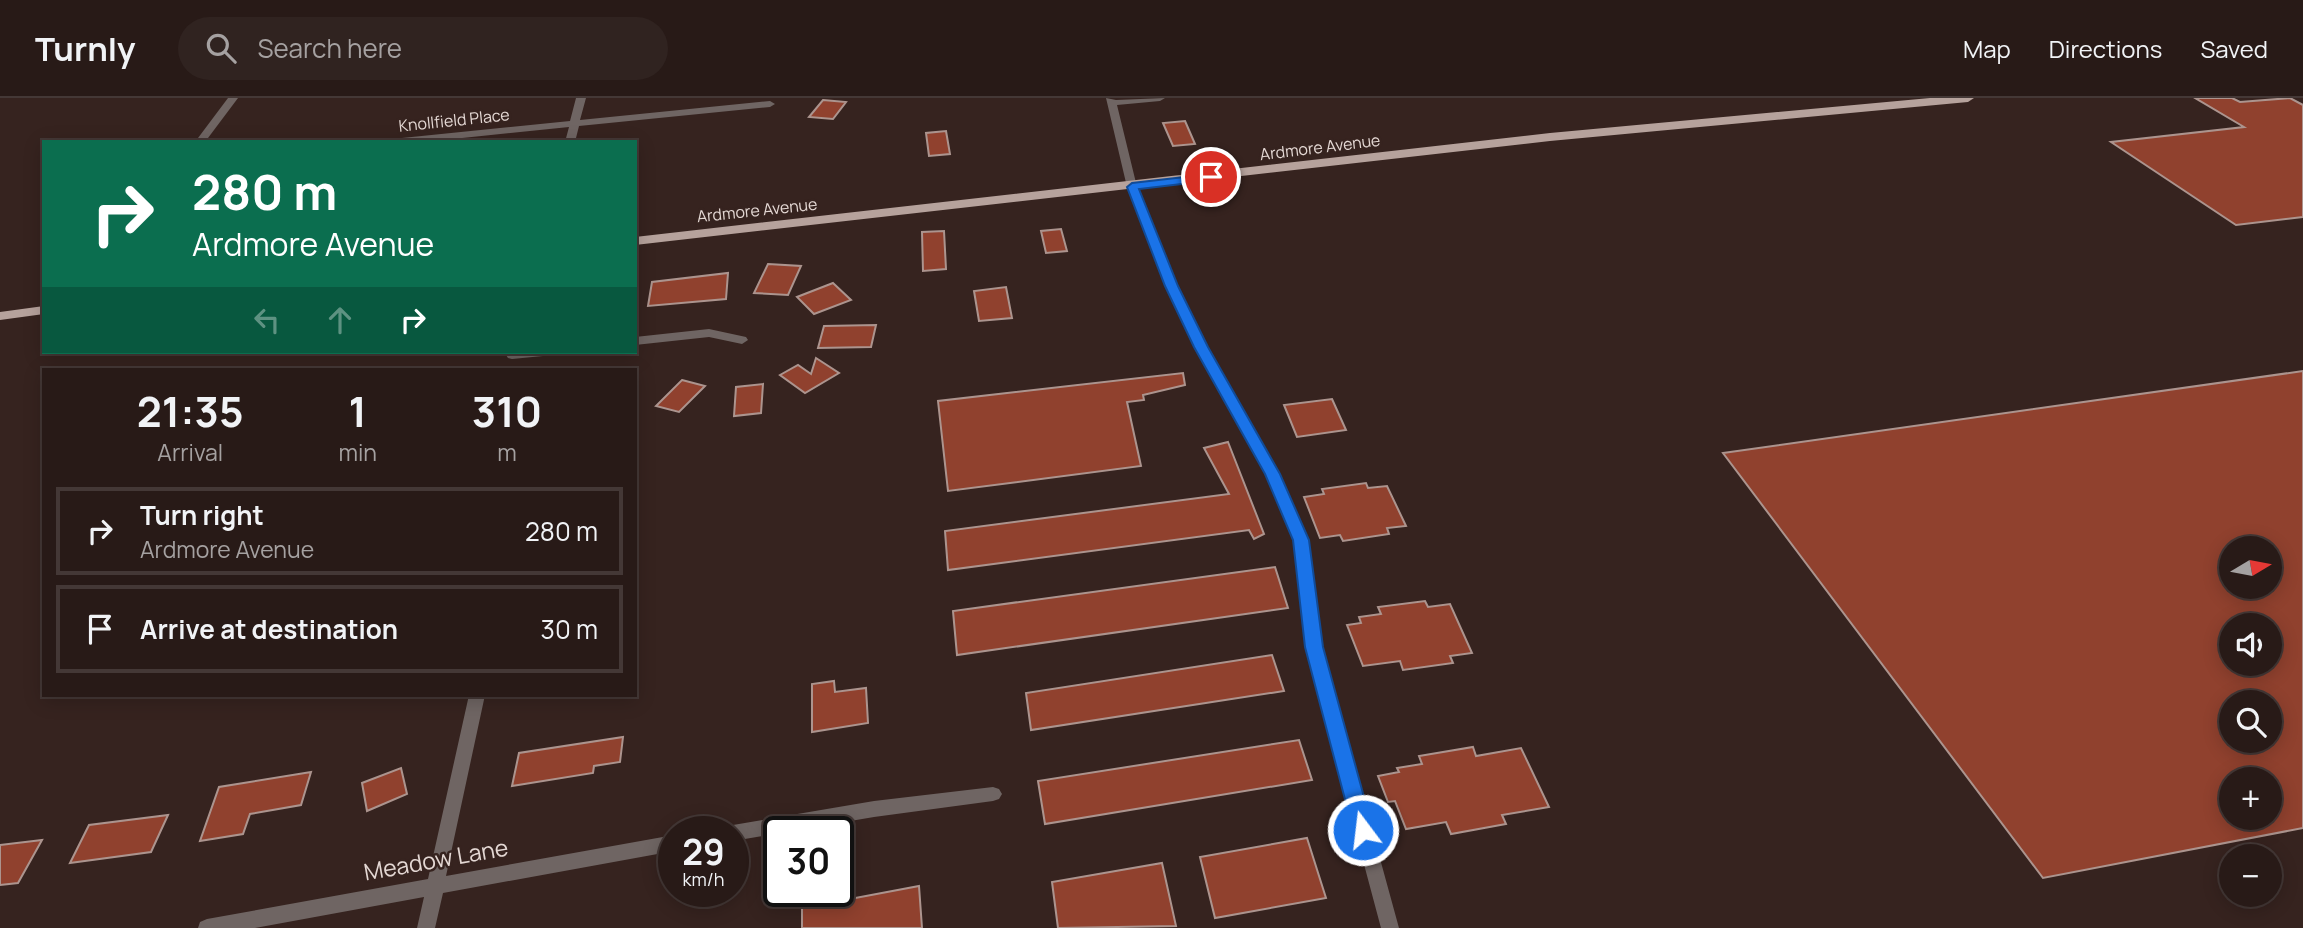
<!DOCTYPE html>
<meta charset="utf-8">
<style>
:root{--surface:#281a17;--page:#302320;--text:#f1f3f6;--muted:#a5a1a1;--line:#443836}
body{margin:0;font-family:Manrope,sans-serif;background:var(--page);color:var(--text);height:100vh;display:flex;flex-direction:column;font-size:26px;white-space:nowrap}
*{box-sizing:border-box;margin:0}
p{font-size:23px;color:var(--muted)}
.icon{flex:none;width:38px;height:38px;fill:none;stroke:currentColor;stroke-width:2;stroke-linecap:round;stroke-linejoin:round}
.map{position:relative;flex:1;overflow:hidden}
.sheet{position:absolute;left:42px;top:270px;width:595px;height:329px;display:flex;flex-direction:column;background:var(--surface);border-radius:0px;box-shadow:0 4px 18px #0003,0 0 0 2px var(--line)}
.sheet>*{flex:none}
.hud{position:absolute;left:42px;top:42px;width:595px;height:214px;border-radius:0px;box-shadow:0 4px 18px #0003,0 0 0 2px var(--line);background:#0b6e4f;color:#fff;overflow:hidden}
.needle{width:46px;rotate:80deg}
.fabs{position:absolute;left:2219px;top:438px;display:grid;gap:14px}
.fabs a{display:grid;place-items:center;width:63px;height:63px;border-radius:50%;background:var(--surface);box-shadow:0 4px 18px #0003,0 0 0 2px var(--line);font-size:35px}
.speed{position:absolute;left:658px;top:718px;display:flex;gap:14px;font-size:35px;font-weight:700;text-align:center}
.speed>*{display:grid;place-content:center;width:91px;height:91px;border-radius:50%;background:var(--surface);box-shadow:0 4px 18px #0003,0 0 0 2px var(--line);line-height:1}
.speed small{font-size:18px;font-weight:400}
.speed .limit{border:4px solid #111;border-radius:10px;background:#fff;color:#111}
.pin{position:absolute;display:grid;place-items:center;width:60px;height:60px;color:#fff;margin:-30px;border:4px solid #fff;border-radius:50%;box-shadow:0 2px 7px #0007}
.me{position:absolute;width:77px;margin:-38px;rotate:345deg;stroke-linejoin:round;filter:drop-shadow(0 0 5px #0008)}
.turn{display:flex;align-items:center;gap:24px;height:147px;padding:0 35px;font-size:32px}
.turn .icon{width:91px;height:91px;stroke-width:2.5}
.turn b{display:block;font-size:49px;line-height:60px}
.lanes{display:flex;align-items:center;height:66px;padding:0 35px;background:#0003;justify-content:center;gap:35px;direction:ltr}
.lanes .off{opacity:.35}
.eta{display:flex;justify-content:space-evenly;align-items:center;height:119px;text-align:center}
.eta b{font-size:42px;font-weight:700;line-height:49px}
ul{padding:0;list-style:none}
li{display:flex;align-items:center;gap:21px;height:88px;margin:0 14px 10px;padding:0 21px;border:4px solid var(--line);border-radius:0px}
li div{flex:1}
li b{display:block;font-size:26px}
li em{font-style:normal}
header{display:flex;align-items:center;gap:42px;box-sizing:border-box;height:98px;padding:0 35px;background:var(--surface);border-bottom:2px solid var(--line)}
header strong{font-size:33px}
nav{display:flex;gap:38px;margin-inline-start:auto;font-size:24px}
.search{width:490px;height:63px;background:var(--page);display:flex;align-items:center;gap:18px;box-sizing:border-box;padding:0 24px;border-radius:38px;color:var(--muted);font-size:26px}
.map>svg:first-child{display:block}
.building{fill:#90412e;stroke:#ac948e;stroke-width:2;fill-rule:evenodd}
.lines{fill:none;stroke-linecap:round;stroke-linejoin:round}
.minor{fill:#6f6563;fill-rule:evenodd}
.tertiary{fill:#6f6563;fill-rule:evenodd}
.primary{fill:#b6a29c;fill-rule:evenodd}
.route{fill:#1a73e8;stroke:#114b97;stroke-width:2}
.labels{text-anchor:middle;stroke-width:5;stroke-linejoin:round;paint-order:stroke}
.far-street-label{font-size:16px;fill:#e4d8d4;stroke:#36231f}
.near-street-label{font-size:23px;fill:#e4d8d4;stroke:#36231f}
</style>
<header>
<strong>Turnly</strong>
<div class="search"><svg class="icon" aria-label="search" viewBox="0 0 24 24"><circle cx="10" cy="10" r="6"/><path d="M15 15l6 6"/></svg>Search here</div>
<nav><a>Map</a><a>Directions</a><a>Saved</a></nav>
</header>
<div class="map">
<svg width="2303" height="830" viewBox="0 0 2303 830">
<rect width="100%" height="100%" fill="#36231f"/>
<!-- building -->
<g class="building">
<path d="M2195 0H2232L2240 4 2290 0 2303 7V119L2236 127 2111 44 2244 29Z"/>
<path d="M823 2 846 4 833 21 809 19Z"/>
<path d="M1185 23 1195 46 1173 48 1163 25Z"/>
<path d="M946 33 950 56 929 58 926 35Z"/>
<path d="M1061 131 1067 153 1046 155 1041 133Z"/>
<path d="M944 133 946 171 923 173 922 134Z"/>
<path d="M768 166 801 168 788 197 754 195Z"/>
<path d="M728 175 726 201 648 208 652 184Z"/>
<path d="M833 185 851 202 814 216 797 199Z"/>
<path d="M1006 189 1012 220 979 223 974 193Z"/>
<path d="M876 227 871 249 818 250 824 228Z"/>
<path d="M816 260 839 275 805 295 780 277 798 267 811 276Z"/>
<path d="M2303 273V730L2043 780 1723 355ZM2231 450H2270V488H2231ZM2231 527H2270V565H2231ZM2231 604H2270V642H2231ZM2231 681H2270V719H2231Z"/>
<path d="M1183 275 1185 287 1143 297 1144 302 1127 304 1141 368 948 393 938 303Z"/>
<path d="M682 282 705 288 679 314 656 308Z"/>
<path d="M763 286 761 315 734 318 736 289Z"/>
<path d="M1332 301 1346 332 1297 339 1284 307Z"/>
<path d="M1228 344 1264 436 1254 441 1249 432 948 472 945 433 1229 396 1204 350Z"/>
<path d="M1366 385 1368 390 1387 388 1406 428 1387 430 1389 436 1343 443 1340 437 1320 440 1304 399 1324 396 1322 391Z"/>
<path d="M1275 469 1288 510 957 557 953 513Z"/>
<path d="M1425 503 1428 509 1450 506 1472 555 1450 558 1453 565 1403 572 1400 563 1363 568 1347 527 1361 525 1359 519 1381 516 1378 509Z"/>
<path d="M1272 557 1284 593 1031 632 1026 595Z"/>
<path d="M834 583 835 594 866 590 868 625 812 634V586Z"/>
<path d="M623 639 620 664 594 668 593 675 512 688 519 655Z"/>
<path d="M1299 642 1312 682 1045 726 1038 683Z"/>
<path d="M1473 649 1476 658 1521 650 1549 709 1502 717 1506 726 1451 736 1446 724 1406 731 1395 703 1388 704 1378 678 1399 674 1397 670 1422 666 1419 658Z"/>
<path d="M401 670 407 696 367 713 362 685Z"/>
<path d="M311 674 301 707 250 716 243 736 200 743 219 689Z"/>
<path d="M168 717 151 754 70 765 89 727Z"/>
<path d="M1307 740 1326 800 1215 820 1200 759Z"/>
<path d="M42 742 18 785 0 787V747Z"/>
<path d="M1162 765 1176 828 1058 830 1052 784Z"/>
<path d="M919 788 922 830H802V810Z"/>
</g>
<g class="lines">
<!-- minor -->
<g class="minor">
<path d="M576 0H586L580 22 770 3 775 6 770 9 579 28 575 44H565L569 29 424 44H387L392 41 570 23Z"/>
<path d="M1106 0 1116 2 1165 0 1160 3 1117 7 1137 89 1178 188 1207 249 1280 376 1308 442 1322 549 1399 830H1381L1306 549 1294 442 1266 376 1195 249 1166 188 1127 89Z"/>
<path d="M709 231 746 239 748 242 742 246 709 239 635 247V239Z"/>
<path d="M508 254H549L543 258 512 261 508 260 506 257Z"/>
<path d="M469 597H485L446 778 674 737V753L443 795 435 830H417L424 799 255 830H198L200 824 207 821 428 781Z"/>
<path d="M993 689 999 691 1002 696 999 701 993 703 874 719 733 743V733H725L727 729 733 727 874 703Z"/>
</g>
<!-- tertiary -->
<path class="tertiary" d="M228 0H238L205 44H195Z"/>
<!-- primary -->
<g class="primary">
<path d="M1930 0H1974L1968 4 1550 43 635 147V139L1550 35Z"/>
<path d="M44 208V216L0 222V214Z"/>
</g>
</g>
<!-- route -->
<path class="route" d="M1211 76 1215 77V82L1139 91 1178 188 1208 249 1280 376 1309 442 1323 549 1373 732 1370 738 1363 741 1356 738 1353 732 1305 549 1293 442 1265 376 1194 249 1165 188 1127 89 1132 85Z"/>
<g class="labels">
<!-- far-street labels -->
<g class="far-street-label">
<text transform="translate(454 22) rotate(-6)" y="6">Knollfield Place</text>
<text transform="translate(1320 49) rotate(-7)" y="6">Ardmore Avenue</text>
<text transform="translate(757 112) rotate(-6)" y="6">Ardmore Avenue</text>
</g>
<!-- near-street labels -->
<g class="near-street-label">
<text transform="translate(436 762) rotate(-10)" y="8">Meadow Lane</text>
</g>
</g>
</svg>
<div class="fabs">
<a><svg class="needle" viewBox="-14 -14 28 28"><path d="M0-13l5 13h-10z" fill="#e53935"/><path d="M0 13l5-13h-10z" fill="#a5a1a1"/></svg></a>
<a><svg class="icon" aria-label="sound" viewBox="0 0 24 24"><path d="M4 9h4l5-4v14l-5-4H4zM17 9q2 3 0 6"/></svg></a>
<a><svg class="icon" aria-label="search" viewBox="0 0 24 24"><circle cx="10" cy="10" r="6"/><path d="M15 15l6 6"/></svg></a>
<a>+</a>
<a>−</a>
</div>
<div class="speed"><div>29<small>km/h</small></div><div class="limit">30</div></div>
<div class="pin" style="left:1211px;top:79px;background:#d93025"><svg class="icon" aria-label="arrive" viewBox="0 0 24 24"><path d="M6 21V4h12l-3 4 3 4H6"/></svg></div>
<svg class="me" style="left:1363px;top:732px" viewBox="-20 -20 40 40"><circle r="17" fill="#1a73e8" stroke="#fff" stroke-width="3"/><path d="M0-11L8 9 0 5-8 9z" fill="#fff"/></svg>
<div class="hud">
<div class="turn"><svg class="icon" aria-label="right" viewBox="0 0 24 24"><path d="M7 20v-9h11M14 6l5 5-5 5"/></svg><div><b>280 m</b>Ardmore Avenue</div></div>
<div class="lanes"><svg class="icon off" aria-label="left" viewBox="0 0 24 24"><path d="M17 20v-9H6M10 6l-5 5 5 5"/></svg><svg class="icon off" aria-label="ahead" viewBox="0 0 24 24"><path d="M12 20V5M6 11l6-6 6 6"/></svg><svg class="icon" aria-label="right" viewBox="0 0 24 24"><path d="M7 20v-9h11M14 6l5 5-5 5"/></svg></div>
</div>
<section class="sheet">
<div class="eta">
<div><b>21:35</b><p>Arrival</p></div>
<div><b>1</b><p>min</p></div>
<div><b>310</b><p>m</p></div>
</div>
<ul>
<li><svg class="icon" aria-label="right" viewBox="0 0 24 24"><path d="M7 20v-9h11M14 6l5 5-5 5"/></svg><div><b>Turn right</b><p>Ardmore Avenue</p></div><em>280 m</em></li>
<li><svg class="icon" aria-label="arrive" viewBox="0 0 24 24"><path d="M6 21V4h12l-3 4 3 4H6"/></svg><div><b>Arrive at destination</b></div><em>30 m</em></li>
</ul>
</section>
</div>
